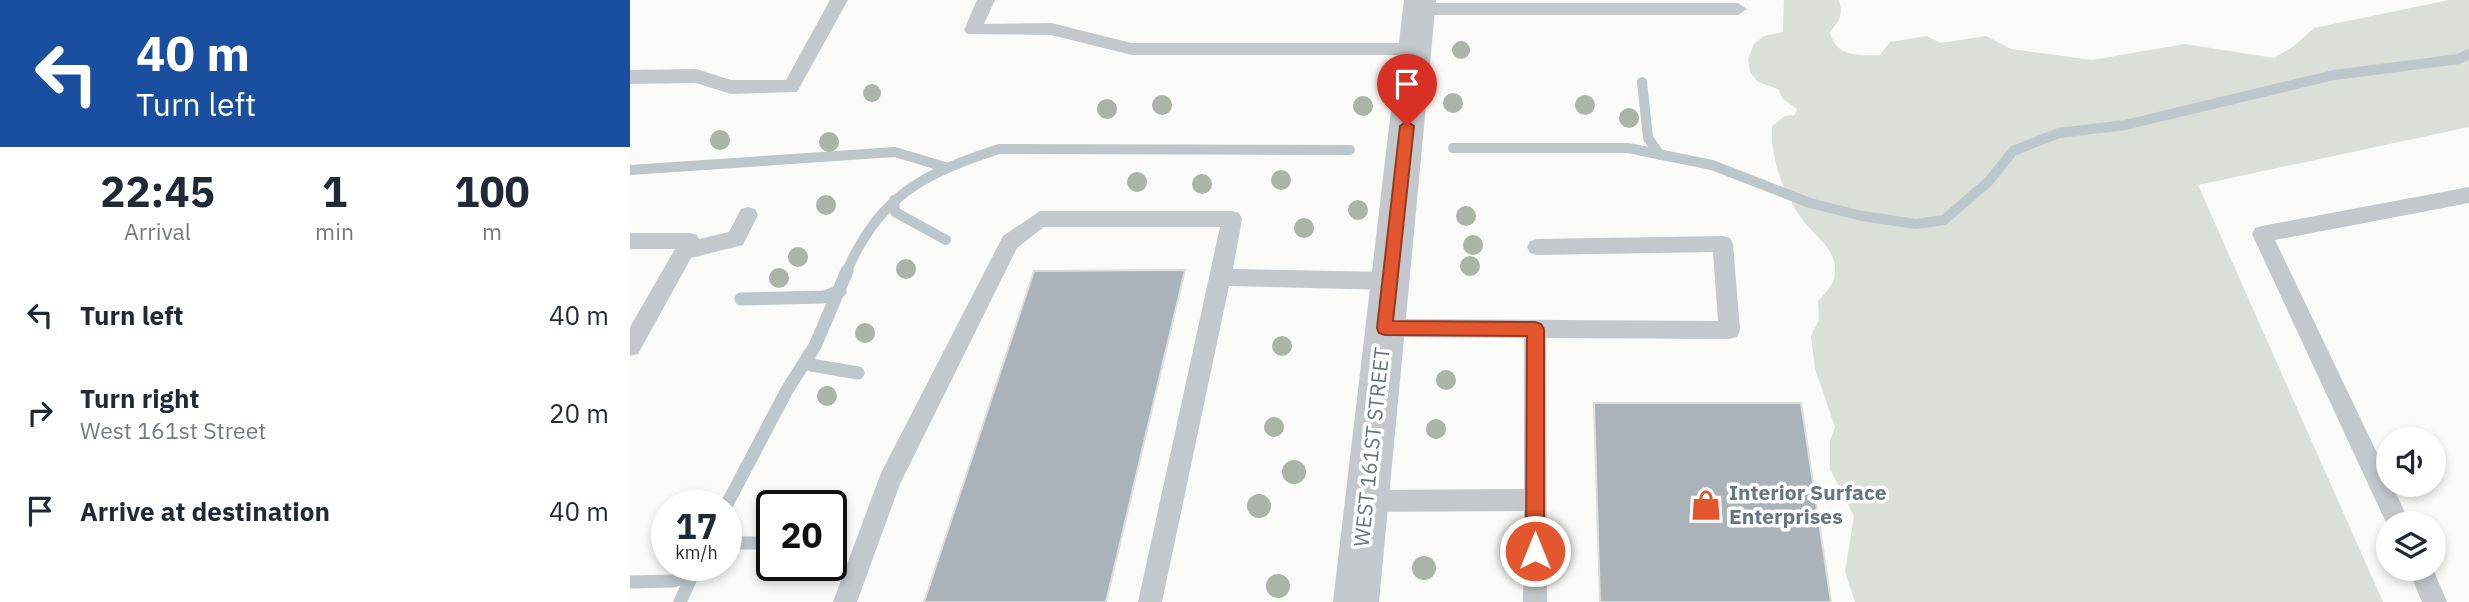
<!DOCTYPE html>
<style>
:root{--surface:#fff;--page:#f2f2f3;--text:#1f2937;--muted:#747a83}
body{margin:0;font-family:"IBM Plex Sans",sans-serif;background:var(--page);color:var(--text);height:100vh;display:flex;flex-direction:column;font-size:26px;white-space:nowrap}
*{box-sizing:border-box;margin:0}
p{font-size:23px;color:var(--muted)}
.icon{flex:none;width:38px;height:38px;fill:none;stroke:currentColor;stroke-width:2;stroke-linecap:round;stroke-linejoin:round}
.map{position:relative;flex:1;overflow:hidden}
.side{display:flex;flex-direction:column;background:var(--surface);width:630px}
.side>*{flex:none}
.banner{background:#1a4fa0;color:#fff;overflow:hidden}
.tools{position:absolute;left:1746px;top:427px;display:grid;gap:14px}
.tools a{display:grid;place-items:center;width:70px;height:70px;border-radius:50%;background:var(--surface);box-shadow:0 4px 10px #0003;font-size:35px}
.speed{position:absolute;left:21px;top:490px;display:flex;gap:14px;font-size:35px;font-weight:700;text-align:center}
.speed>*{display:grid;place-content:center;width:91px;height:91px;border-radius:50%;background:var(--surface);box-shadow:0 4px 10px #0003;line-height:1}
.speed small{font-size:18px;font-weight:400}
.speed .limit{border:4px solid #111;border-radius:10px;background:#fff;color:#111}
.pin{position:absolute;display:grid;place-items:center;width:60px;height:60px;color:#fff;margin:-72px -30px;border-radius:50% 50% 50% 0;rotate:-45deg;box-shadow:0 0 7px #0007}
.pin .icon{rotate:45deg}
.me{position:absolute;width:77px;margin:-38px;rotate:0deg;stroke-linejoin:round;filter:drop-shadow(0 0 5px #0008)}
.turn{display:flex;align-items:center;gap:24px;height:147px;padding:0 21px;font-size:32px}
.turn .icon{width:91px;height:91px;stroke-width:2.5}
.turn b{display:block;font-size:49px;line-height:60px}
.eta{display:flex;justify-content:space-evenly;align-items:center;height:119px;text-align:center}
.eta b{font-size:42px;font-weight:700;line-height:49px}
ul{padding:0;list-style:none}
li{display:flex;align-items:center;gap:21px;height:98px;padding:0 21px}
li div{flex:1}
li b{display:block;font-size:26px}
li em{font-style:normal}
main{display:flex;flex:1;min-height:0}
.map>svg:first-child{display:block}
.green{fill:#dadfd7}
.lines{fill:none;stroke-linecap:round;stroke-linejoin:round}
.stream-far1{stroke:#bbc7cb;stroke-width:10}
.stream{stroke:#bbc7cb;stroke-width:13}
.building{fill:#aab3b9;stroke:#dcdcda;stroke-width:2}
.lane{fill:#c3c8cc;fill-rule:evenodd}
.street{fill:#c3c8cc;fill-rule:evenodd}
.tree{fill:#aab4a7}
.route{fill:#e4572e;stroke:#94391e;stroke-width:2}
.labels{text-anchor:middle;stroke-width:7;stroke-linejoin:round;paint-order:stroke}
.street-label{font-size:21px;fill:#657683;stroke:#fff}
.poi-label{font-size:21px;font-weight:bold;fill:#657683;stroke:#fff;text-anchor:start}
</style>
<main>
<section class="side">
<div class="banner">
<div class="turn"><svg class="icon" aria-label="left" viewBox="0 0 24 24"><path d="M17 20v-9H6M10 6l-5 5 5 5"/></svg><div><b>40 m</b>Turn left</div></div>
</div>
<div class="eta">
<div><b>22:45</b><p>Arrival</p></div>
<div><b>1</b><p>min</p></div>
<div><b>100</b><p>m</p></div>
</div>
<ul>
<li><svg class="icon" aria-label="left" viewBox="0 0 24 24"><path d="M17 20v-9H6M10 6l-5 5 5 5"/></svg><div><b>Turn left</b></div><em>40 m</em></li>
<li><svg class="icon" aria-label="right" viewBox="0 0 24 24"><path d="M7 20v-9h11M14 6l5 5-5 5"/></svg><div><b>Turn right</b><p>West 161st Street</p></div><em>20 m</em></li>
<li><svg class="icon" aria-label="arrive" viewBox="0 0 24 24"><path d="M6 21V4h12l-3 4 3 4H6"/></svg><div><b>Arrive at destination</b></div><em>40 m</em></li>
</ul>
</section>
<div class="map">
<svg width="1839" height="602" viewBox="0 0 1839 602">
<rect width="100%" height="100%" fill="#fafaf8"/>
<!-- green -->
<path class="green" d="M1154 0H1209C1213 15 1210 20 1200 32 1205 56 1228 56 1250 55L1260 42 1296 36 1311 43 1356 36 1381 49 1462 60 1555 44 1644 58 1664 46 1684 28 1819 0H1839V127L1568 185 1753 602H1225L1215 572 1224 516 1200 469V440L1205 427 1185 369 1181 336 1189 320 1188 301C1198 290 1206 283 1205 268 1204 249 1186 236 1175 223 1154 196 1140 159 1142 126L1155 116 1165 115 1167 109 1153 99 1148 89 1128 82 1120 72 1118 59 1124 44 1134 36 1153 32Z"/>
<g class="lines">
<!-- stream-far1 -->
<g class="stream-far1">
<path d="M1012 82 1018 138 1030 155"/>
<path d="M823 148H998L1082 165 1180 203 1232 216 1286 224 1314 220 1359 181 1383 151 1429 133 1495 125 1704 75 1829 59 1839 54"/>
<path d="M0 170 265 152 318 168"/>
<path d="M264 200 265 212 316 240"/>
<path d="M216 273C249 196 292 174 369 149L720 150"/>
</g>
<!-- stream -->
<g class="stream">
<path d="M111 299 194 297 210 291"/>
<path d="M178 356 181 365 228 373"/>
<path d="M96 506 157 390 185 346 217 271"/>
<path d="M96 543H129"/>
<path d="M0 582 43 581 63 574"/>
<path d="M50 602 67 565"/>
</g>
</g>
<!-- building -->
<g class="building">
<path d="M555 270 476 602H294L404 271Z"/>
<path d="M964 403H1171L1201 602H970Z"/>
</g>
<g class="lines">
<!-- lane -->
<g class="lane">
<path d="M200 0H218L167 92 101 94 66 83 0 84V70L66 69 101 80H156Z"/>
<path d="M347 0H365L354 24 421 23 502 43H785L791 45 794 49 791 53 785 55H502L421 35 337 34 334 30Z"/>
<path d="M789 3H1108L1117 9 1108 15H789L780 9Z"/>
<path d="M1839 187V203L1645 240 1759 478V485H1762L1780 523H1759V529L1622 234 1625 228 1632 226Z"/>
<path d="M118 207 125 209 128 215 113 245 61 258 8 354 0 356V327L45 249H0V233H60L67 235 69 239 99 232 111 209Z"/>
<path d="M410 211H602L609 213 612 219 603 269 759 272 766 275 769 281 766 287 759 290 599 286 532 602H508L590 227H414L387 248 270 484 227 602H203L251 473 373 236Z"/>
<path d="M1093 236 1100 238 1103 244 1110 330 1107 337 1099 339 916 338 917 602H893L894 511 737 512 729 509 725 501 729 493 737 490 894 489V338L755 337 747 335 744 328 747 321 755 319 1088 321 1083 252 907 255 900 253 897 247 900 241 907 239Z"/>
<path d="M1778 569H1803L1817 602H1792Z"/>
</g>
<!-- street -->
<path class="street" d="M774 0H806L749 602H703Z"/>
</g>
<!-- trees -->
<g class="tree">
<circle cx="831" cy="50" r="9"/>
<circle cx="242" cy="93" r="9"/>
<circle cx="823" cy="103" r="10"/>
<circle cx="532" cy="105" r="10"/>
<circle cx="955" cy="105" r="10"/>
<circle cx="733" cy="106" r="10"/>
<circle cx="477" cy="109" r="10"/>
<circle cx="999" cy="118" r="10"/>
<circle cx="90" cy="140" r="10"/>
<circle cx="199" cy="142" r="10"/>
<circle cx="651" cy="180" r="10"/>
<circle cx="507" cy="182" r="10"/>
<circle cx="572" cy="184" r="10"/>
<circle cx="196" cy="205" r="10"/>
<circle cx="728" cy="210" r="10"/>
<circle cx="836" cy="216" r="10"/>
<circle cx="674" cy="228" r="10"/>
<circle cx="843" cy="245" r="10"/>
<circle cx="168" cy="257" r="10"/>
<circle cx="840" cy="266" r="10"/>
<circle cx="276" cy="269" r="10"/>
<circle cx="149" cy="278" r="10"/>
<circle cx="235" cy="333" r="10"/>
<circle cx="652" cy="346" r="10"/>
<circle cx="816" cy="380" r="10"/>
<circle cx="197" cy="396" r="10"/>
<circle cx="644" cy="427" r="10"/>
<circle cx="806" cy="429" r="10"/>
<circle cx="664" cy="472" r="12"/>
<circle cx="629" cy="506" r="12"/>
<circle cx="794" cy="568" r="12"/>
<circle cx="648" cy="586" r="12"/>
</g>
<!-- route -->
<path class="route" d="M777 121 784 126 763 321 905 322 911 324 914 329V551L912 557 905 560 899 557 896 551 897 336 755 335 749 333 747 328 770 126Z"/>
<!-- icons -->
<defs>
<symbol id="shop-bare" viewBox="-9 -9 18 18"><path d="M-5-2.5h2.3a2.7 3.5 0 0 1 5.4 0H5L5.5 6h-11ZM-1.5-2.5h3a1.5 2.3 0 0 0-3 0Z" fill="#e4572e" stroke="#fff" stroke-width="2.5" paint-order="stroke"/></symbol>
</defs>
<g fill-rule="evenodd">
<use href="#shop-bare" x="1054" y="483" width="44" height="44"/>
</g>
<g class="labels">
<!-- street labels -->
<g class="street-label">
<text transform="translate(742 447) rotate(-84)" y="7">WEST 161ST STREET</text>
</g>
<!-- poi labels -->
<g class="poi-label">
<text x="1099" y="500">Interior Surface<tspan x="1099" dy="24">Enterprises</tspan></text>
</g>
</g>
</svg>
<div class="tools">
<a><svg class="icon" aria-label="sound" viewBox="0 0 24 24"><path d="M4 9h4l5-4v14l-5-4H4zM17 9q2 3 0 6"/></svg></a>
<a><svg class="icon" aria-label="layers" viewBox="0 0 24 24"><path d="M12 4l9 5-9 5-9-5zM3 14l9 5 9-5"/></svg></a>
</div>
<div class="speed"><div>17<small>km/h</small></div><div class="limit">20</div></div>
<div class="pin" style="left:777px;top:126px;background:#d93025"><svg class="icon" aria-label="arrive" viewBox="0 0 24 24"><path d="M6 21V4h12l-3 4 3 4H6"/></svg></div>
<svg class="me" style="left:905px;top:551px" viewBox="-20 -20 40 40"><circle r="17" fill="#e4572e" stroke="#fff" stroke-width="3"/><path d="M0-11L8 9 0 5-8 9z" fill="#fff"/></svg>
</div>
</main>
